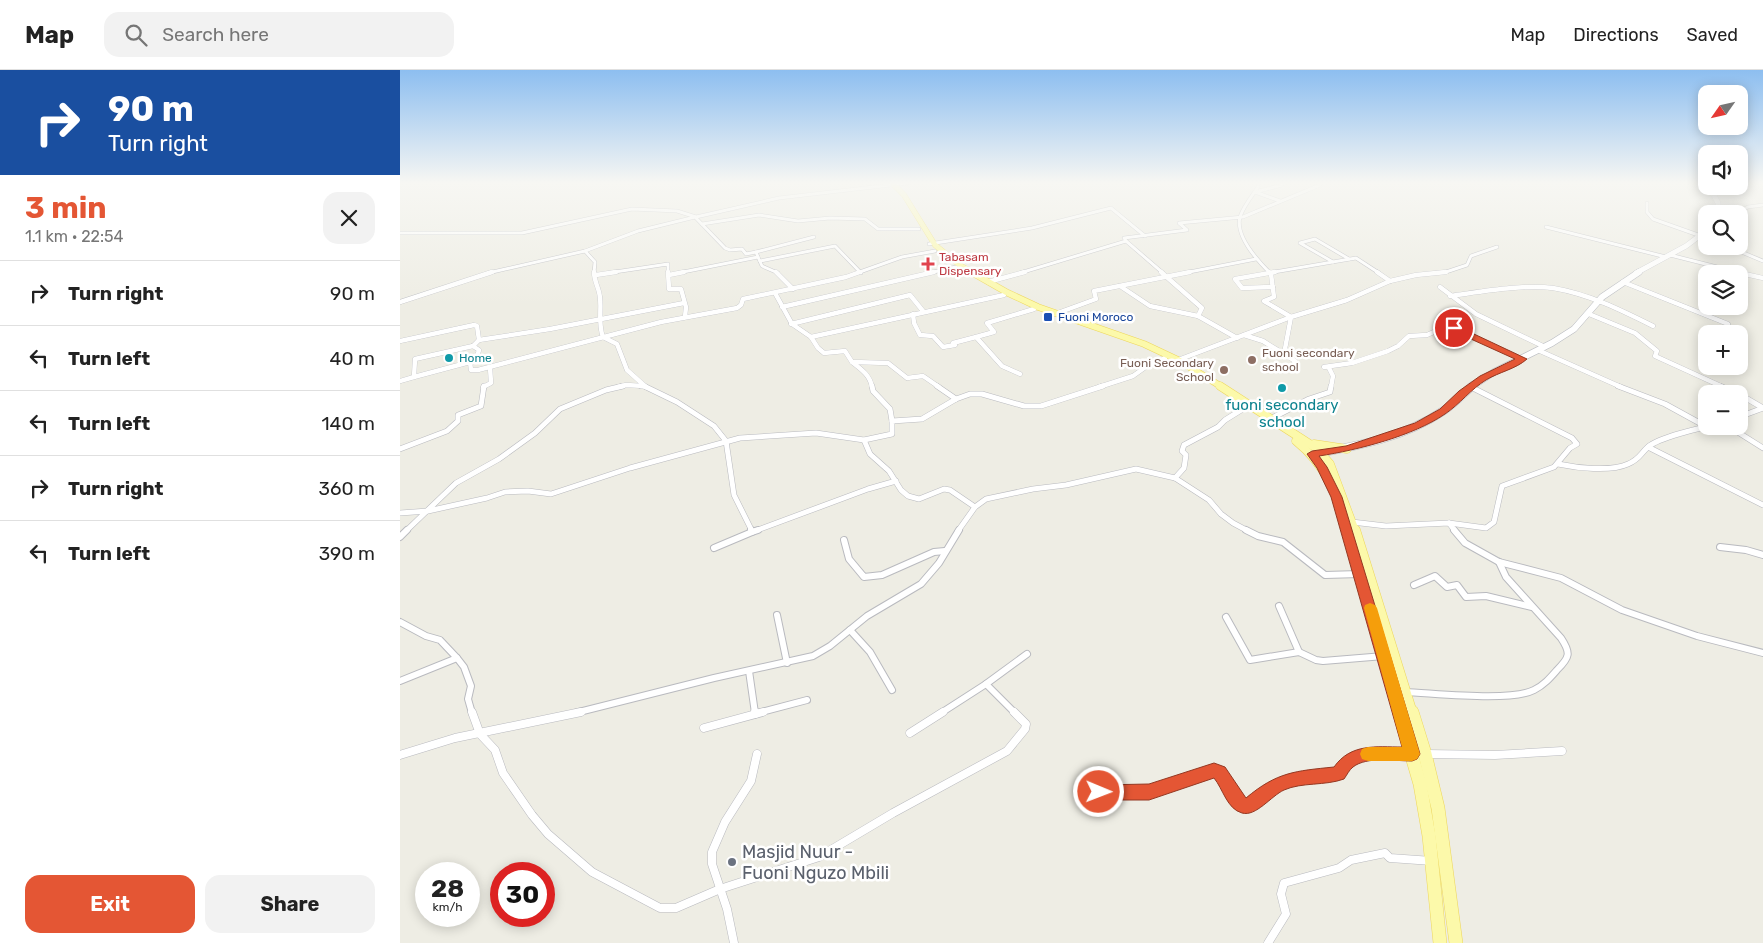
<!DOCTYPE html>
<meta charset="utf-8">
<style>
:root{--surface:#fff;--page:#f2f2f2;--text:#222;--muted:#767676;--line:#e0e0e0;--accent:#e45634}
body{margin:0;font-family:Rubik,sans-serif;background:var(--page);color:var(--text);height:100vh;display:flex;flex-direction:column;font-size:19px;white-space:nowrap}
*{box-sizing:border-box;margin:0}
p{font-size:16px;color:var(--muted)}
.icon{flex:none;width:28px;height:28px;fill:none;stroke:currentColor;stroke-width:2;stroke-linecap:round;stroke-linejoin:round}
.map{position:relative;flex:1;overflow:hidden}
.drawer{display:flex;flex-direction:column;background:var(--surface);width:400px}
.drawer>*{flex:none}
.banner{background:#1a4fa0;color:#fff;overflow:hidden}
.needle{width:32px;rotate:236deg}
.buttons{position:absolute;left:1298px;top:15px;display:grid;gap:10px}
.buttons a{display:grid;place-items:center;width:50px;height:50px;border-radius:10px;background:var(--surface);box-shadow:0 2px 12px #0003;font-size:25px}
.speed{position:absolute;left:15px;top:792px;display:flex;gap:10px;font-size:25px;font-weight:700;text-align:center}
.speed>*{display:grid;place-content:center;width:65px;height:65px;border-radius:50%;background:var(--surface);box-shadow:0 2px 12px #0003;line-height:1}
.speed small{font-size:12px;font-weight:400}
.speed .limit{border:8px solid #d22;background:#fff;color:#111}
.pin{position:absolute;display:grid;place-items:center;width:42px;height:42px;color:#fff;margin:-21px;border:2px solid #fff;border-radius:50%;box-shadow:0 1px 5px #0007}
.me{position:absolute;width:55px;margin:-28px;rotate:91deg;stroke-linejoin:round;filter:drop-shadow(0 0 4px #0008)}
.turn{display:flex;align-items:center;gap:18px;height:105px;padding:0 25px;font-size:22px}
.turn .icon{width:65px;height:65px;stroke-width:2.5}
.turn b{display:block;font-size:35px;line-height:42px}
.round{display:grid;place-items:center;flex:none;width:52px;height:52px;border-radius:15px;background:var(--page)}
.head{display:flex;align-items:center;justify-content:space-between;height:85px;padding:0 25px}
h1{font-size:30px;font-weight:700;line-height:38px;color:var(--accent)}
.button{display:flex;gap:10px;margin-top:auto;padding:10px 25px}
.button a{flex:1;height:58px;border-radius:15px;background:var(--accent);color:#fff;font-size:20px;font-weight:700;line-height:58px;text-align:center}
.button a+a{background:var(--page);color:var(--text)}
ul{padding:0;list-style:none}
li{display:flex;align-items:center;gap:15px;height:65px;padding:0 25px;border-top:1px solid var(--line)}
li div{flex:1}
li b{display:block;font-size:19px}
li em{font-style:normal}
header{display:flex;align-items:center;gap:30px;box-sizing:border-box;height:70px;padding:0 25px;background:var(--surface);border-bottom:1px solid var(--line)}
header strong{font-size:24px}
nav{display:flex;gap:28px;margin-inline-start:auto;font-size:18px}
.search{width:350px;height:45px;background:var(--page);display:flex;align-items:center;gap:12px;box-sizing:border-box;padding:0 18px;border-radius:15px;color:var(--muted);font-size:19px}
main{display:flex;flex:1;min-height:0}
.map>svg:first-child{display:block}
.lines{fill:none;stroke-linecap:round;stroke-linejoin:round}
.street-far4-casing{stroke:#b9babf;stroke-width:4}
.street-far3-casing{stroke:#b9babf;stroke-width:5}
.street-far2-casing{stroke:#b9babf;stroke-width:6}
.street-far1-casing{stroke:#b9babf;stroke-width:8}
.street-casing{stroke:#b9babf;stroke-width:9}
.secondary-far2-casing{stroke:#b9bbc1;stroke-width:5.5}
.secondary-far1-casing{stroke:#b9bbc1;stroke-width:7}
.secondary-casing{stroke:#b9bbc1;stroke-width:9}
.primary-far4-casing{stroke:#edd65d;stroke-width:5.5}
.primary-far3-casing{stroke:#edd65d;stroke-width:7}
.primary-far2-casing{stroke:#edd65d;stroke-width:9}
.primary-far1-casing{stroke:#edd65d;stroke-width:11}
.primary-casing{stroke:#edd65d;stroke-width:14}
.street-far4{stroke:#fff;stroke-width:3}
.street-far3{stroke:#fff;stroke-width:4.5}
.street-far2{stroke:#fff;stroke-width:5}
.street-far1{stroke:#fff;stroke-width:6}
.street{stroke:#fff;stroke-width:8}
.secondary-far2{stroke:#fff;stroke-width:5}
.secondary-far1{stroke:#fff;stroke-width:6}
.secondary{stroke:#fff;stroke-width:8}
.primary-far4{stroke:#fcf9aa;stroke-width:5}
.primary-far3{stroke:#fcf9aa;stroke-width:6}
.primary-far2{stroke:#fcf9aa;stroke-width:8}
.primary-far1{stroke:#fcf9aa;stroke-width:10}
.primary{stroke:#fcf9aa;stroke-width:13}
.route{fill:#e45634;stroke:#943822}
.slow{fill:#f59e0b}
.health-dot{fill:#e0444e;stroke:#fff;stroke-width:2}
.transit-dot{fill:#1a4fb4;stroke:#fff;stroke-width:2}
.culture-dot{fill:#0f9aa8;stroke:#fff;stroke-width:2}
.education-dot{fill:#8d6e63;stroke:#fff;stroke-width:2}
.worship-dot{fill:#6b7280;stroke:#fff;stroke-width:2}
.labels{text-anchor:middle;stroke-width:5;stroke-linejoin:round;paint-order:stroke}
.far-health-label{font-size:12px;fill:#be3a42;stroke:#fff;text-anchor:start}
.far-transit-label{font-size:12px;fill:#164399;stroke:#fff;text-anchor:start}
.far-education-label{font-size:12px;fill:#785e54;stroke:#fff;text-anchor:start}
.far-culture-label{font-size:12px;fill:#0d838f;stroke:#fff;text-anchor:start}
.culture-label{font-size:15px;fill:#0d838f;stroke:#fff}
.near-worship-label{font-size:18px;fill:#5b616d;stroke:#fff;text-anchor:start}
</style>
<header>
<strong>Map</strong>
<div class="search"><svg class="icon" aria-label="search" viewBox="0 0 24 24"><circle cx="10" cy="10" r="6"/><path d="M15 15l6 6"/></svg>Search here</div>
<nav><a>Map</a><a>Directions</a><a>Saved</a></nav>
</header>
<main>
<section class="drawer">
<div class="banner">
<div class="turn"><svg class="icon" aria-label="right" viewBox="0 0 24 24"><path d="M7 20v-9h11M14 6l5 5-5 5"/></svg><div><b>90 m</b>Turn right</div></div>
</div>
<div class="head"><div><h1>3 min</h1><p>1.1 km · 22:54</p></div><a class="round"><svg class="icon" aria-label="close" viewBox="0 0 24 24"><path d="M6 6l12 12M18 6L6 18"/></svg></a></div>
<ul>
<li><svg class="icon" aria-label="right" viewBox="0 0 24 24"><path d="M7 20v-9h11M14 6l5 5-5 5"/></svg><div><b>Turn right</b></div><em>90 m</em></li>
<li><svg class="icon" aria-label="left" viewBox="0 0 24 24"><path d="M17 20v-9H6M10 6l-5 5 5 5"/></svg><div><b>Turn left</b></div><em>40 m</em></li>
<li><svg class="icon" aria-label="left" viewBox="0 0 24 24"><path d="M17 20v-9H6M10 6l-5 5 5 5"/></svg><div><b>Turn left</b></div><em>140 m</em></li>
<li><svg class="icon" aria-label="right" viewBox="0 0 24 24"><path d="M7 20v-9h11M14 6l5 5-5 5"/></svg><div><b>Turn right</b></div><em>360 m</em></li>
<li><svg class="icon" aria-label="left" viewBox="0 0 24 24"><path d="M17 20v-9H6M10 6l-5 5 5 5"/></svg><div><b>Turn left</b></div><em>390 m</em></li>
</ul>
<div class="button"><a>Exit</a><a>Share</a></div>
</section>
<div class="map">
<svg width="1363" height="873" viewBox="0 0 1363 873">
<rect width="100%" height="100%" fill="#eeede4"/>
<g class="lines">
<defs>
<g id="street-far4">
<path d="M858 113V117C852 126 843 137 840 147 835 166 858 191 870 203"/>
<path d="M880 131 855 122 882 115V113"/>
<path d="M1247 133V142L1253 149 1301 166"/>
<path d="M1320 140 1336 143 1348 137 1363 135"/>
<path d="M302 154 359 145 398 151 430 148 465 149 478 159H519"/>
<path d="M1146 157 1266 187"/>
<path d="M0 163H122L232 139 277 141 296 147 379 128 508 113"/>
<path d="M726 171 763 203"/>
<path d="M529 174 632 158 711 138 745 166"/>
<path d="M1327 176 1363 191"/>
<path d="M356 182 414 167"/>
<path d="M1270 185 1341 203"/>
<path d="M360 191 435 176 461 203"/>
<path d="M933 192 900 173 915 169 949 189"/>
<path d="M88 203 185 181"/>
<path d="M194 203 195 192 185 181 238 161 295 147 325 178 330 180 342 179 346 184 356 182 358 187"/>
<path d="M208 203 268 194V203"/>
<path d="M278 203 358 187 362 196 378 203"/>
<path d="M457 203 502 187 535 181"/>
<path d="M529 203 556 197"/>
<path d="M620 203 726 171 724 168 787 160 779 153 843 147 920 115"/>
<path d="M784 203 856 189"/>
<path d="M868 203 956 188 979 203"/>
<path d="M1034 203 1046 202 1067 195 1071 186 1097 177"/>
</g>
<g id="street-far3">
<path d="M194 202C194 210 197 214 199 222 203 237 197 252 203 267L217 274 227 300 246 317"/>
<path d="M268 202 269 219H281L286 237 285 247"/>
<path d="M376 202 393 219"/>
<path d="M761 202 802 238 798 246"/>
<path d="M869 202 871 204 874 227 864 231 891 247 884 284 895 291 892 299"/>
<path d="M977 202 990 211"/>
<path d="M1336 202 1363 208"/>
<path d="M196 205 216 202"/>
<path d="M269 205 284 202"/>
<path d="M588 212 625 202"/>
<path d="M1223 212 1328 254"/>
<path d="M720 216 750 236 798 246 837 268"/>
<path d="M873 217 842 218 835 209 875 202"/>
<path d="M1040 217 1076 244 1145 277"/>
<path d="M375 223 392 254 411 267 604 225"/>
<path d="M1050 226C1080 222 1124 214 1153 218 1189 224 1221 240 1253 256"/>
<path d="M0 232 92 202"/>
<path d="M284 233 150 259 79 270 73 276 15 289 14 307 70 292 71 300H78L261 252 337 238 341 235 343 229 446 207 460 202"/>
<path d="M382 237 534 202"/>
<path d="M513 244 514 253 520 265 533 266 543 277 555 275 553 273 576 267 602 296 620 304"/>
<path d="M655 244 696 229 694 221 790 202"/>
<path d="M1189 244 1235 263 1257 281 1255 286 1323 317"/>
<path d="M391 254 510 225 523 241"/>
<path d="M844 265 863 271 884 284"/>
<path d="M411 267 418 278 424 283 445 281 452 292 488 293 507 308 523 306 539 317"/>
<path d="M576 267 594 262 587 253 634 239"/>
<path d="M0 271 74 255 77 256 79 270"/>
<path d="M1140 281 1221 317"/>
<path d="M778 290 891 247 947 230 990 211 1016 205 1046 202"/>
<path d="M70 292 76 290 79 280 73 276"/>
<path d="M452 292C461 299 470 305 472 317"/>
<path d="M924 297 952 293 988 281 998 276 1009 266 1027 265 1045 257 1061 261 1122 289"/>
<path d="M929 298 933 306 931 317"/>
<path d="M0 311 14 307"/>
<path d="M83 317 91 313 90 297"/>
<path d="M218 317 226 315 244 316"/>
<path d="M699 317 733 306 747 296 765 288"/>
</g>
<g id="street-far2">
<path d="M241 316H244"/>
<path d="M244 316 277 332 314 356 326 371 334 425 352 461"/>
<path d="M472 316 473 321 490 339 492 351"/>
<path d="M537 316 556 329"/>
<path d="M1218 316 1265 334 1307 357"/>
<path d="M1320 316 1338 324"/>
<path d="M1339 324 1363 338"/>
<path d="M1339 347 1363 338"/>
<path d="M872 348 909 329 930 322 931 316"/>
<path d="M1328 356 1363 378"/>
<path d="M464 370 470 384 489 401 501 420 508 426 519 429 544 419 550 420 575 437"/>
<path d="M1248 377 1363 435"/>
<path d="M0 379 47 361 58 351V345L81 336 84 316"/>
<path d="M1158 394C1177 398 1210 402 1228 394 1240 389 1240 384 1248 377 1258 368 1301 357 1315 356"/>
<path d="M775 408 784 398 786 385 782 381 784 375 818 357 825 350 846 337"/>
<path d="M0 443 28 441 87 428 105 422 128 421 151 424 230 398 340 368 416 363 464 370 492 364V351L522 349 556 329 570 324H582L624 336H641L703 316"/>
<path d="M952 452 986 456 1049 453 1086 458 1094 452 1102 416 1154 397 1170 378 1177 374 1172 368 1071 317"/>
<path d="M1049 453 1055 461"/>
<path d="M6 461 56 413 99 389 135 363 160 339 206 320 223 316"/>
<path d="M355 461 468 419 496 411"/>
<path d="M558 461 575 437 586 429 633 419 666 415 736 399 775 408 809 430 821 444 833 453 848 461"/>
</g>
<g id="street-far1">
<path d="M351 460 352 462 358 460"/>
<path d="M846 460 858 466 883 472 925 505 960 504"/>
<path d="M1054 460 1065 473 1099 492 1161 508 1222 540 1297 566 1363 583"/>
<path d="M0 467 7 460"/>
<path d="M444 470 449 489 464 507 482 505 534 482 545 481"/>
<path d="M1320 477 1346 480 1363 485"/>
<path d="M314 478 352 462"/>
<path d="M1014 515 1035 506 1047 517 1057 515 1066 527 1086 526 1132 537"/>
<path d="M879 536 899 582"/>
<path d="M377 545 387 593"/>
<path d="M826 547 850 590 899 582 916 590 923 591 984 586"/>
<path d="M0 552 26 566 40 570 57 588 64 597 71 616 68 629 72 643"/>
<path d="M450 560 470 582 492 620"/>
<path d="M349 601 355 643"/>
<path d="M0 611 57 588"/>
<path d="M586 614 615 643"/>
<path d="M1005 622C1034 623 1111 632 1134 620 1144 615 1150 608 1157 600 1170 587 1171 583 1161 568L1106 507 1099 492"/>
<path d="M175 643 314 608 413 586 430 576 467 546 521 514 539 493 559 460"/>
<path d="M358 643 407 630"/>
<path d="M541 643 586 614 627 584"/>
</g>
<g id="street">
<path d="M72 642 80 664 95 680 103 703 132 745 148 764 192 802 260 838H276L320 819 419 787 493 743 607 681 625 659 626 654 614 642"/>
<path d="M355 642V644"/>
<path d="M304 658 363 642"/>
<path d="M510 663 543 642"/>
<path d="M1026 684 1095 685 1162 681"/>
<path d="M0 685 55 668 181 642"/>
<path d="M699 722H749L814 701 824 707 838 733 847 735C860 732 867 718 879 713 897 706 919 707 938 704 960 680 981 683 1011 684"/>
<path d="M334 873 327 839 312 794V782L325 752 351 711 357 684"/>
<path d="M868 873 886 844 881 824 884 813 939 798 951 790 985 783 990 788 1032 791"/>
</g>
<g id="secondary-far2">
<path d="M1309 116 1318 133 1319 144"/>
<path d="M1236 203 1286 176 1306 161"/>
</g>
<path id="secondary-far1" d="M1071 317 1094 302 1152 273 1174 259 1202 227 1239 202"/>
<path id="secondary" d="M913 384C958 376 1005 367 1043 341 1054 334 1063 324 1072 316"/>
<path id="primary-far4" d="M492 113 504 125 535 175 561 196 574 203"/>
<path id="primary-far3" d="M571 202 608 223 638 237 744 274 778 290 822 317"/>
<g id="primary-far2">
<path d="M820 316 916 378 930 394 955 461"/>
<path d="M896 371C927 396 936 424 947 461"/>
<path d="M914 374 947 379"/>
</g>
<g id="primary-far1">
<path d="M947 460 1000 643"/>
<path d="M955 460 1012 643"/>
</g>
<g id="primary">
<path d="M999 642 1020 714 1029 766 1040 873"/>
<path d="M1012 642 1025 684 1038 738 1056 873"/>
</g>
</defs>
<!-- street-far4 casing -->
<use href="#street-far4" class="street-far4-casing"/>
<!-- street-far3 casing -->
<use href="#street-far3" class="street-far3-casing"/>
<!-- street-far2 casing -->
<use href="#street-far2" class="street-far2-casing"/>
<!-- street-far1 casing -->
<use href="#street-far1" class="street-far1-casing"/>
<!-- street casing -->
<use href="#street" class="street-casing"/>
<!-- secondary-far2 casing -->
<use href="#secondary-far2" class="secondary-far2-casing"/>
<!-- secondary-far1 casing -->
<use href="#secondary-far1" class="secondary-far1-casing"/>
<!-- secondary casing -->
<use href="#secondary" class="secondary-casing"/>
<!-- primary-far4 casing -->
<use href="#primary-far4" class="primary-far4-casing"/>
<!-- primary-far3 casing -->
<use href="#primary-far3" class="primary-far3-casing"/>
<!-- primary-far2 casing -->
<use href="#primary-far2" class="primary-far2-casing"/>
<!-- primary-far1 casing -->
<use href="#primary-far1" class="primary-far1-casing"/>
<!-- primary casing -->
<use href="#primary" class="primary-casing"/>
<!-- street-far4 -->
<use href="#street-far4" class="street-far4"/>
<!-- street-far3 -->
<use href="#street-far3" class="street-far3"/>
<!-- street-far2 -->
<use href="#street-far2" class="street-far2"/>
<!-- street-far1 -->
<use href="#street-far1" class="street-far1"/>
<!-- street -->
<use href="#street" class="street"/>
<!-- secondary-far2 -->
<use href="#secondary-far2" class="secondary-far2"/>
<!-- secondary-far1 -->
<use href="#secondary-far1" class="secondary-far1"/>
<!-- secondary -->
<use href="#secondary" class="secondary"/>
<!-- primary-far4 -->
<use href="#primary-far4" class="primary-far4"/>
<!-- primary-far3 -->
<use href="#primary-far3" class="primary-far3"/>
<!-- primary-far2 -->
<use href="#primary-far2" class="primary-far2"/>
<!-- primary-far1 -->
<use href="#primary-far1" class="primary-far1"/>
<!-- primary -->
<use href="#primary" class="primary"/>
</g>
<!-- sky -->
<linearGradient id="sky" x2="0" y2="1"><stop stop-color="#8dbef0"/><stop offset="0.48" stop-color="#f7f7f3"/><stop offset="1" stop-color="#f7f7f3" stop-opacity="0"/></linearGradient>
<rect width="1363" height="235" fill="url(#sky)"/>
<!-- route -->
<path class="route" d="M1051 256H1057L1127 289C1116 299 1099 302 1086 310 1071 319 1060 334 1045 344 1013 366 958 380 919 386L927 397 942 427 1020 684 1017 689 1012 691C995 691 967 686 953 697 949 700 947 705 944 709 925 716 902 712 884 720 871 726 856 747 842 743 827 739 823 719 814 708L749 730H699L693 728 691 722 693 717 699 715 749 714 814 693 825 697 846 728C877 702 895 701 934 697 951 673 976 677 1002 677L931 427 917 398 907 384 912 381 946 376 1015 353 1040 339 1059 321 1080 306 1115 289 1051 260Z"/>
<!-- slow -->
<path class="slow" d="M970 533 975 535 977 538 1020 684 1017 689 1012 691H968L962 689 960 684 962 679 968 677H1002L964 538 965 535Z"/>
<!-- markers -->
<path class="health-dot" d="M525.5 186.5h5v5h5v5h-5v5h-5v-5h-5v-5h5z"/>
<rect class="transit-dot" x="643" y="242" width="10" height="10" rx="2.5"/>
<g class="culture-dot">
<circle cx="49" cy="288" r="5"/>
<circle cx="882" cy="318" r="5"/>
</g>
<g class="education-dot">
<circle cx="852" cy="290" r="5"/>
<circle cx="824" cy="300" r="5"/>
</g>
<circle class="worship-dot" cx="332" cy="792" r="5"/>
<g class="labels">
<!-- far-health labels -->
<g class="far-health-label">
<text x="539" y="191">Tabasam<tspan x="539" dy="14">Dispensary</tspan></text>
</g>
<!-- far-transit labels -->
<g class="far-transit-label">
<text x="658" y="251">Fuoni Moroco</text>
</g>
<!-- far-education labels -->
<g class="far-education-label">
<text x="862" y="287">Fuoni secondary<tspan x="862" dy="14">school</tspan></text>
<text x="814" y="297" text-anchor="end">Fuoni Secondary<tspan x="814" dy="14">School</tspan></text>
</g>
<!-- far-culture labels -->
<g class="far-culture-label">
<text x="59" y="292">Home</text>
</g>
<!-- culture labels -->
<g class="culture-label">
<text x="882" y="340">fuoni secondary<tspan x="882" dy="17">school</tspan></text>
</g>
<!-- near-worship labels -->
<g class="near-worship-label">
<text x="342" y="788">Masjid Nuur -<tspan x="342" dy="21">Fuoni Nguzo Mbili</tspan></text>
</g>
</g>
</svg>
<div class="buttons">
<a><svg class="needle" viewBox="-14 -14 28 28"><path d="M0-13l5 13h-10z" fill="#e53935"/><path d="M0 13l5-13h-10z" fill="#767676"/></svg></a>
<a><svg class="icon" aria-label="sound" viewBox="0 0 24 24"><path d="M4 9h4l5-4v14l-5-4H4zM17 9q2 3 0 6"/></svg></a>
<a><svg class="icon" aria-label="search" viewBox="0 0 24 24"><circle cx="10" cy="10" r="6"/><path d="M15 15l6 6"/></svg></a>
<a><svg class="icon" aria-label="layers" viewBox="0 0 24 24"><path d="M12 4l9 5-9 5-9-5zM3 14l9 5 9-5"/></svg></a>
<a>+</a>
<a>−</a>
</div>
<div class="speed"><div>28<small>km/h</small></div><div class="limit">30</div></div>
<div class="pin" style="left:1054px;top:258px;background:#d93025"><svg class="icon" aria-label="arrive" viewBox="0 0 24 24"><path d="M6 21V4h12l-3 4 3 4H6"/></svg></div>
<svg class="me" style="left:699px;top:722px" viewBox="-20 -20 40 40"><circle r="17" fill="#e45634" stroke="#fff" stroke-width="3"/><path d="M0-11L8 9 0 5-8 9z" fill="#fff"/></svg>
</div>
</main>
